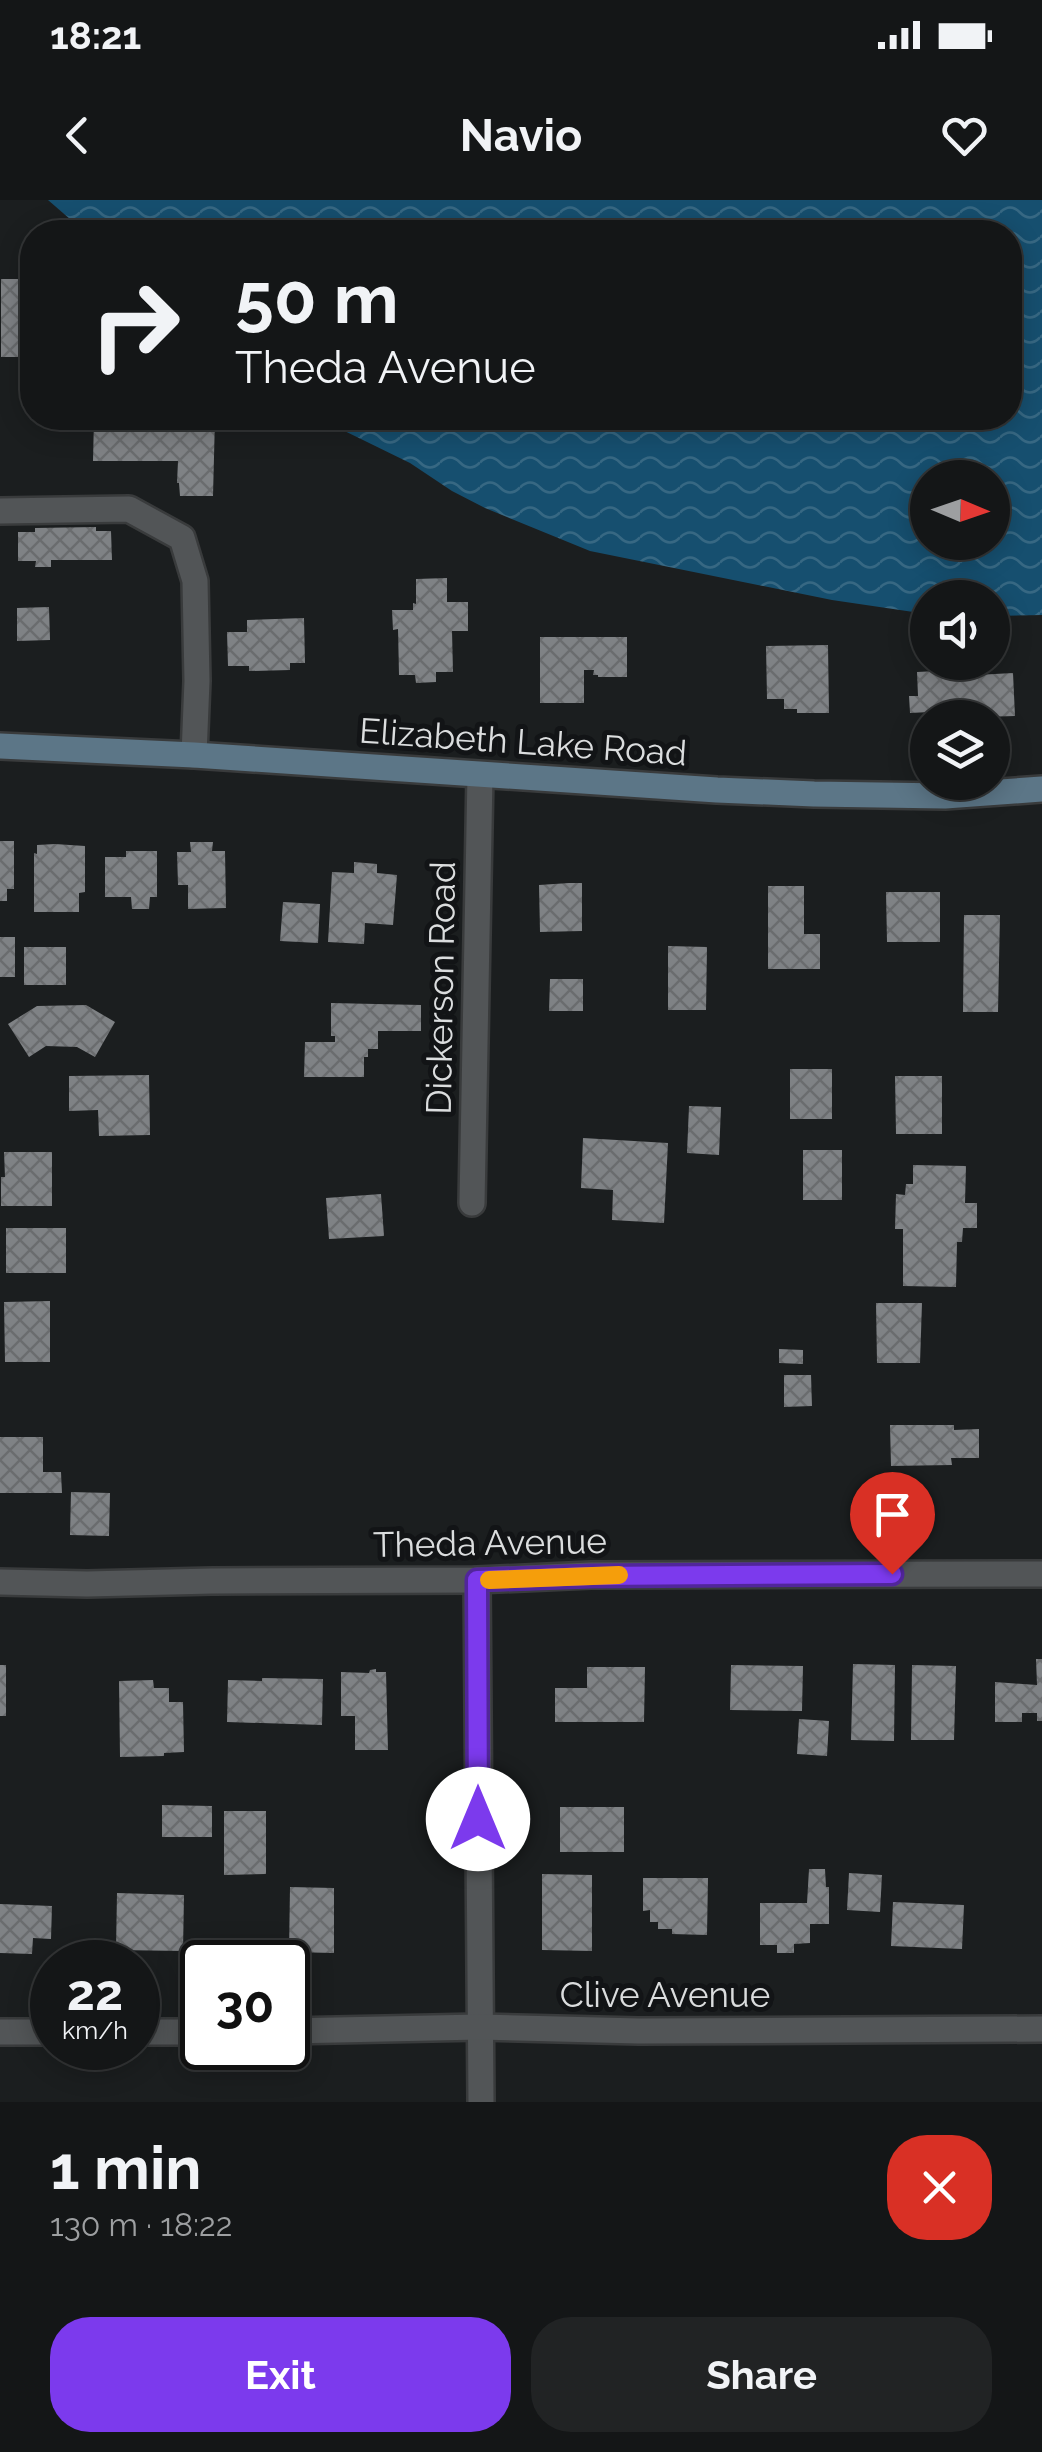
<!DOCTYPE html>
<meta charset="utf-8">
<style>
:root{--surface:#141617;--page:#212324;--text:#f1f3f6;--muted:#9d9fa1;--line:#333536;--accent:#7c3aed}
body{margin:0;font-family:Raleway,sans-serif;background:var(--page);color:var(--text);height:100vh;display:flex;flex-direction:column;font-size:38px;white-space:nowrap}
*{box-sizing:border-box;margin:0}
p{font-size:32px;color:var(--muted)}
.icon{flex:none;width:55px;height:55px;fill:none;stroke:currentColor;stroke-width:2;stroke-linecap:round;stroke-linejoin:round}
.map{position:relative;height:1902px;overflow:hidden}
.side{display:flex;flex-direction:column;background:var(--surface);flex:1}
.side>*{flex:none}
.top-card{position:absolute;left:20px;top:20px;width:1002px;height:210px;border-radius:40px;box-shadow:0 5px 25px #0003,0 0 0 2px var(--line);background:#141617;color:var(--text);overflow:hidden}
.needle{width:65px;rotate:92deg}
.buttons{position:absolute;left:910px;top:260px;display:grid;gap:20px}
.buttons a{display:grid;place-items:center;width:100px;height:100px;border-radius:50%;background:var(--surface);box-shadow:0 5px 25px #0003,0 0 0 2px var(--line);font-size:50px}
.speed{position:absolute;left:30px;top:1740px;display:flex;gap:20px;font-size:50px;font-weight:700;text-align:center}
.speed>*{display:grid;place-content:center;width:130px;height:130px;border-radius:50%;background:var(--surface);box-shadow:0 5px 25px #0003,0 0 0 2px var(--line);line-height:1}
.speed small{font-size:25px;font-weight:400}
.speed .limit{border:5px solid #111;border-radius:15px;background:#fff;color:#111}
.pin{position:absolute;display:grid;place-items:center;width:85px;height:85px;color:#fff;margin:-102px -42px;border-radius:50% 50% 50% 0;rotate:-45deg;box-shadow:0 0 10px #0007}
.pin .icon{rotate:45deg}
.me{position:absolute;width:110px;margin:-55px;rotate:0deg;stroke-linejoin:round;filter:drop-shadow(0 0 8px #0008)}
.turn{display:flex;align-items:center;gap:35px;height:210px;padding:0 50px;font-size:45px}
.turn .icon{width:130px;height:130px;stroke-width:2.5}
.turn b{display:block;font-size:70px;line-height:85px}
.round{display:grid;place-items:center;flex:none;width:105px;height:105px;border-radius:40px;background:var(--page)}
.head{display:flex;align-items:center;justify-content:space-between;height:170px;padding:0 50px}
h1{font-size:60px;font-weight:700;line-height:75px}
.button{display:flex;gap:20px;margin-top:auto;padding:20px 50px}
.button a{flex:1;height:115px;border-radius:40px;background:var(--accent);color:#fff;font-size:40px;font-weight:700;line-height:115px;text-align:center}
.button a+a{background:var(--page);color:var(--text)}
.status{display:flex;justify-content:space-between;align-items:center;height:70px;padding:0 50px;background:var(--surface);direction:ltr}
.status svg{height:28px;fill:currentColor}
header{display:flex;justify-content:space-between;align-items:center;height:130px;padding:0 50px;background:var(--surface);font-size:45px;font-weight:700}
.map>svg:first-child{display:block}
.water{fill:url(#water-waves);fill-rule:evenodd}
.building{fill:url(#building-cross-hatch)}
.lines{fill:none;stroke-linecap:round;stroke-linejoin:round}
.street-casing{stroke:#393b3c;stroke-width:30}
.secondary-casing{stroke:#393b3c;stroke-width:30}
.street{stroke:#525557;stroke-width:25}
.secondary{stroke:#5c7687;stroke-width:25}
.route-casing{stroke:#51269a;stroke-width:25}
.route{stroke:#7c3aed;stroke-width:18}
.slow{stroke:#f59e0b;stroke-width:18}
.labels{text-anchor:middle;stroke-width:10;stroke-linejoin:round;paint-order:stroke}
.street-label{font-size:35px;fill:#dbddde;stroke:#121416}
</style>
<div class="status"><b>18:21</b><svg viewBox="0 0 49 12"><path d="M0 12V9h3v3zM5 12V6h3v6zM10 12V3h3v9zM15 12V0h3v12zM26 1h20v11H26zM47 4h2v5h-2z"/></svg></div>
<header><svg class="icon" aria-label="back" viewBox="0 0 24 24"><path d="M15 5l-7 7 7 7"/></svg>Navio<svg class="icon" aria-label="heart" viewBox="0 0 24 24"><path d="M12 20l-8-8c-3-5 5-10 8-4 3-6 11-1 8 4z"/></svg></header>
<div class="map">
<svg width="1042" height="1902" viewBox="0 0 1042 1902">
<defs>
<pattern id="water-waves" width="16" height="10" patternUnits="userSpaceOnUse" patternTransform="scale(2.5)"><rect width="16" height="10" fill="#164f6f"/><path d="M0 5q4-4 8 0t8 0" fill="none" stroke="#376883"/></pattern>
<pattern id="building-cross-hatch" width="8" height="8" patternUnits="userSpaceOnUse" patternTransform="scale(2.5)"><rect width="8" height="8" fill="#7f8285"/><path d="M0 0l8 8M0 8l8-8" fill="none" stroke="#6a6c6e"/></pattern>
</defs>
<rect width="100%" height="100%" fill="#1b1e1f"/>
<!-- water -->
<path class="water" d="M48 0H1042V415L993 416 992 398H928L927 414 832 400 590 351 485 308 452 291 410 263 318 218H1010V32H85ZM928 278H992V342H928Z"/>
<!-- building -->
<g class="building">
<rect x="1" y="79" width="31" height="78"/>
<path d="M94 218H215L213 296H180L179 283H177L178 261H93Z"/>
<path d="M96 327V331H111L112 360H51V367H35L36 361H18V332H35V328Z"/>
<path d="M447 378V402H468V431H452L453 472H436V482L416 483 415 475H399L398 429 393 430 392 410H413V403L416 404V379Z"/>
<path d="M49 407 50 440 17 441V408Z"/>
<path d="M304 418 305 463H290V470L249 471V466H228L227 432H247V420Z"/>
<path d="M540 437H627V477H598V475H593L594 470H584V503H540Z"/>
<path d="M828 445 829 513H797V509H784V499H767L766 446Z"/>
<path d="M957 470 958 476 1013 473 1015 516 949 518V511L910 513 909 496H918L917 472Z"/>
<path d="M0 641H14V689H7V701H0Z"/>
<path d="M190 642H213L212 651H225L226 708 188 709V685H178L177 652H191Z"/>
<path d="M55 644 85 646V692L79 693V712H34V653L37 654V645Z"/>
<path d="M126 651H157V697H150L149 709H132L131 697H105V657H126Z"/>
<path d="M354 662 377 664V673L397 675 393 725 365 723 364 744 328 742 332 672 354 673Z"/>
<path d="M569 683H582V731L540 732 539 685Z"/>
<path d="M768 686H804V734H820V769H768Z"/>
<path d="M886 692H940V742H887Z"/>
<path d="M283 702 320 704 318 743 280 741Z"/>
<path d="M964 715H1000L998 812H963Z"/>
<rect x="0" y="737" width="15" height="40"/>
<path d="M668 746 707 747 706 810H668Z"/>
<rect x="24" y="747" width="42" height="38"/>
<path d="M550 779H583V811H549Z"/>
<path d="M331 803 421 805V831H378V849H368V857H364V877H304L305 842H335V836H331Z"/>
<path d="M86 805 115 822 95 857 77 847 46 846 29 857 8 824 37 806Z"/>
<rect x="790" y="869" width="42" height="50"/>
<path d="M149 875 150 935 99 936 98 910 69 911V876Z"/>
<path d="M895 876H942V934H896Z"/>
<path d="M689 906 721 907 719 955 687 953Z"/>
<path d="M583 938 668 943 664 1023 612 1020 613 990 581 988Z"/>
<rect x="803" y="950" width="39" height="50"/>
<path d="M4 952H52V1006H1V977H5Z"/>
<path d="M913 965 966 966 965 1003H977V1028H963L962 1042H957L956 1087 903 1086V1029H895L896 994 905 995 906 984H913Z"/>
<path d="M381 994 384 1036 329 1039 326 998Z"/>
<rect x="6" y="1028" width="60" height="45"/>
<path d="M50 1101V1162H5L4 1102Z"/>
<path d="M876 1103H922L920 1163H877Z"/>
<path d="M779 1149 803 1150V1164L779 1163Z"/>
<path d="M784 1175H811L812 1206 784 1207Z"/>
<path d="M890 1225H954V1230L979 1229V1258H951L952 1265 891 1266Z"/>
<path d="M0 1237H43V1272H61L62 1293H0Z"/>
<path d="M71 1292 110 1293 109 1336 70 1335Z"/>
<path d="M1036 1459H1042V1521H1037V1513H1022V1522H995V1482L1037 1485Z"/>
<path d="M853 1464 895 1465 894 1541 851 1540Z"/>
<rect x="0" y="1465" width="6" height="51"/>
<path d="M731 1465 803 1466 802 1511 730 1510Z"/>
<path d="M912 1465 956 1466 954 1540H911Z"/>
<path d="M587 1467H645L644 1522H555V1488H587Z"/>
<path d="M376 1469V1472H386L388 1550H355V1516H341V1472L369 1473 370 1470Z"/>
<path d="M262 1478 323 1479 322 1525 227 1522 228 1480 262 1481Z"/>
<path d="M153 1480 154 1488H169V1502H183L184 1552 164 1553V1556L120 1557 119 1481Z"/>
<path d="M799 1519 829 1521 827 1556 797 1554Z"/>
<path d="M162 1605 212 1606V1637H162Z"/>
<rect x="560" y="1607" width="64" height="45"/>
<path d="M224 1611H266V1674L224 1675Z"/>
<path d="M809 1669H825L826 1687H829V1724H810V1743L794 1744V1753H777V1745H760V1703H807Z"/>
<path d="M849 1673 882 1675 880 1712 847 1710Z"/>
<path d="M542 1674 592 1675V1751L542 1750Z"/>
<path d="M643 1678H708L707 1735 672 1734V1729H658V1722H650V1710L643 1711Z"/>
<path d="M290 1687 334 1688V1753L289 1752Z"/>
<path d="M117 1693 184 1695 183 1751 116 1750Z"/>
<path d="M893 1702 964 1705 962 1749 891 1746Z"/>
<path d="M0 1704 52 1706 51 1739 33 1738 32 1754 0 1753Z"/>
</g>
<g class="lines">
<defs>
<g id="street">
<path d="M0 311 129 309 182 338 195 381 197 481 194 555"/>
<path d="M472 1003 480 575"/>
<path d="M477 1380 481 1902"/>
<path d="M0 1382 87 1384 212 1381 477 1380 591 1375 1042 1374"/>
<path d="M288 1831 480 1827 639 1831 1042 1829"/>
<path d="M0 1832H52"/>
<path d="M138 1832H202"/>
</g>
<path id="secondary" d="M0 546 194 555 717 590 814 594 945 596 1042 589"/>
</defs>
<!-- street casing -->
<use href="#street" class="street-casing"/>
<!-- secondary casing -->
<use href="#secondary" class="secondary-casing"/>
<!-- street -->
<use href="#street" class="street"/>
<!-- secondary -->
<use href="#secondary" class="secondary"/>
</g>
<g class="lines">
<defs>
<path id="route" d="M478 1619 477 1380 591 1376 892 1374"/>
</defs>
<!-- route casing -->
<use href="#route" class="route-casing"/>
<!-- route -->
<use href="#route" class="route"/>
<!-- slow -->
<path class="slow" d="M489 1380 619 1375"/>
</g>
<g class="labels">
<!-- street labels -->
<g class="street-label">
<text transform="translate(523 542) rotate(4)" y="12">Elizabeth Lake Road</text>
<text transform="translate(441 788) rotate(-89)" y="12">Dickerson Road</text>
<text transform="translate(490 1343) rotate(-1)" y="12">Theda Avenue</text>
<text x="665" y="1807">Clive Avenue</text>
</g>
</g>
</svg>
<div class="buttons">
<a><svg class="needle" viewBox="-14 -14 28 28"><path d="M0-13l5 13h-10z" fill="#e53935"/><path d="M0 13l5-13h-10z" fill="#9d9fa1"/></svg></a>
<a><svg class="icon" aria-label="sound" viewBox="0 0 24 24"><path d="M4 9h4l5-4v14l-5-4H4zM17 9q2 3 0 6"/></svg></a>
<a><svg class="icon" aria-label="layers" viewBox="0 0 24 24"><path d="M12 4l9 5-9 5-9-5zM3 14l9 5 9-5"/></svg></a>
</div>
<div class="speed"><div>22<small>km/h</small></div><div class="limit">30</div></div>
<div class="pin" style="left:892px;top:1374px;background:#d93025"><svg class="icon" aria-label="arrive" viewBox="0 0 24 24"><path d="M6 21V4h12l-3 4 3 4H6"/></svg></div>
<svg class="me" style="left:478px;top:1619px" viewBox="-20 -20 40 40"><circle r="19" fill="#fff"/><path d="M0-13L10 11 0 6-10 11z" fill="#7c3aed"/></svg>
<div class="top-card">
<div class="turn"><svg class="icon" aria-label="right" viewBox="0 0 24 24"><path d="M7 20v-9h11M14 6l5 5-5 5"/></svg><div><b>50 m</b>Theda Avenue</div></div>
</div>
</div>
<section class="side">
<div class="head"><div><h1>1 min</h1><p>130 m · 18:22</p></div><a class="round" style="background:#d93025;color:#fff"><svg class="icon" aria-label="close" viewBox="0 0 24 24"><path d="M6 6l12 12M18 6L6 18"/></svg></a></div>
<div class="button"><a>Exit</a><a>Share</a></div>
</section>
